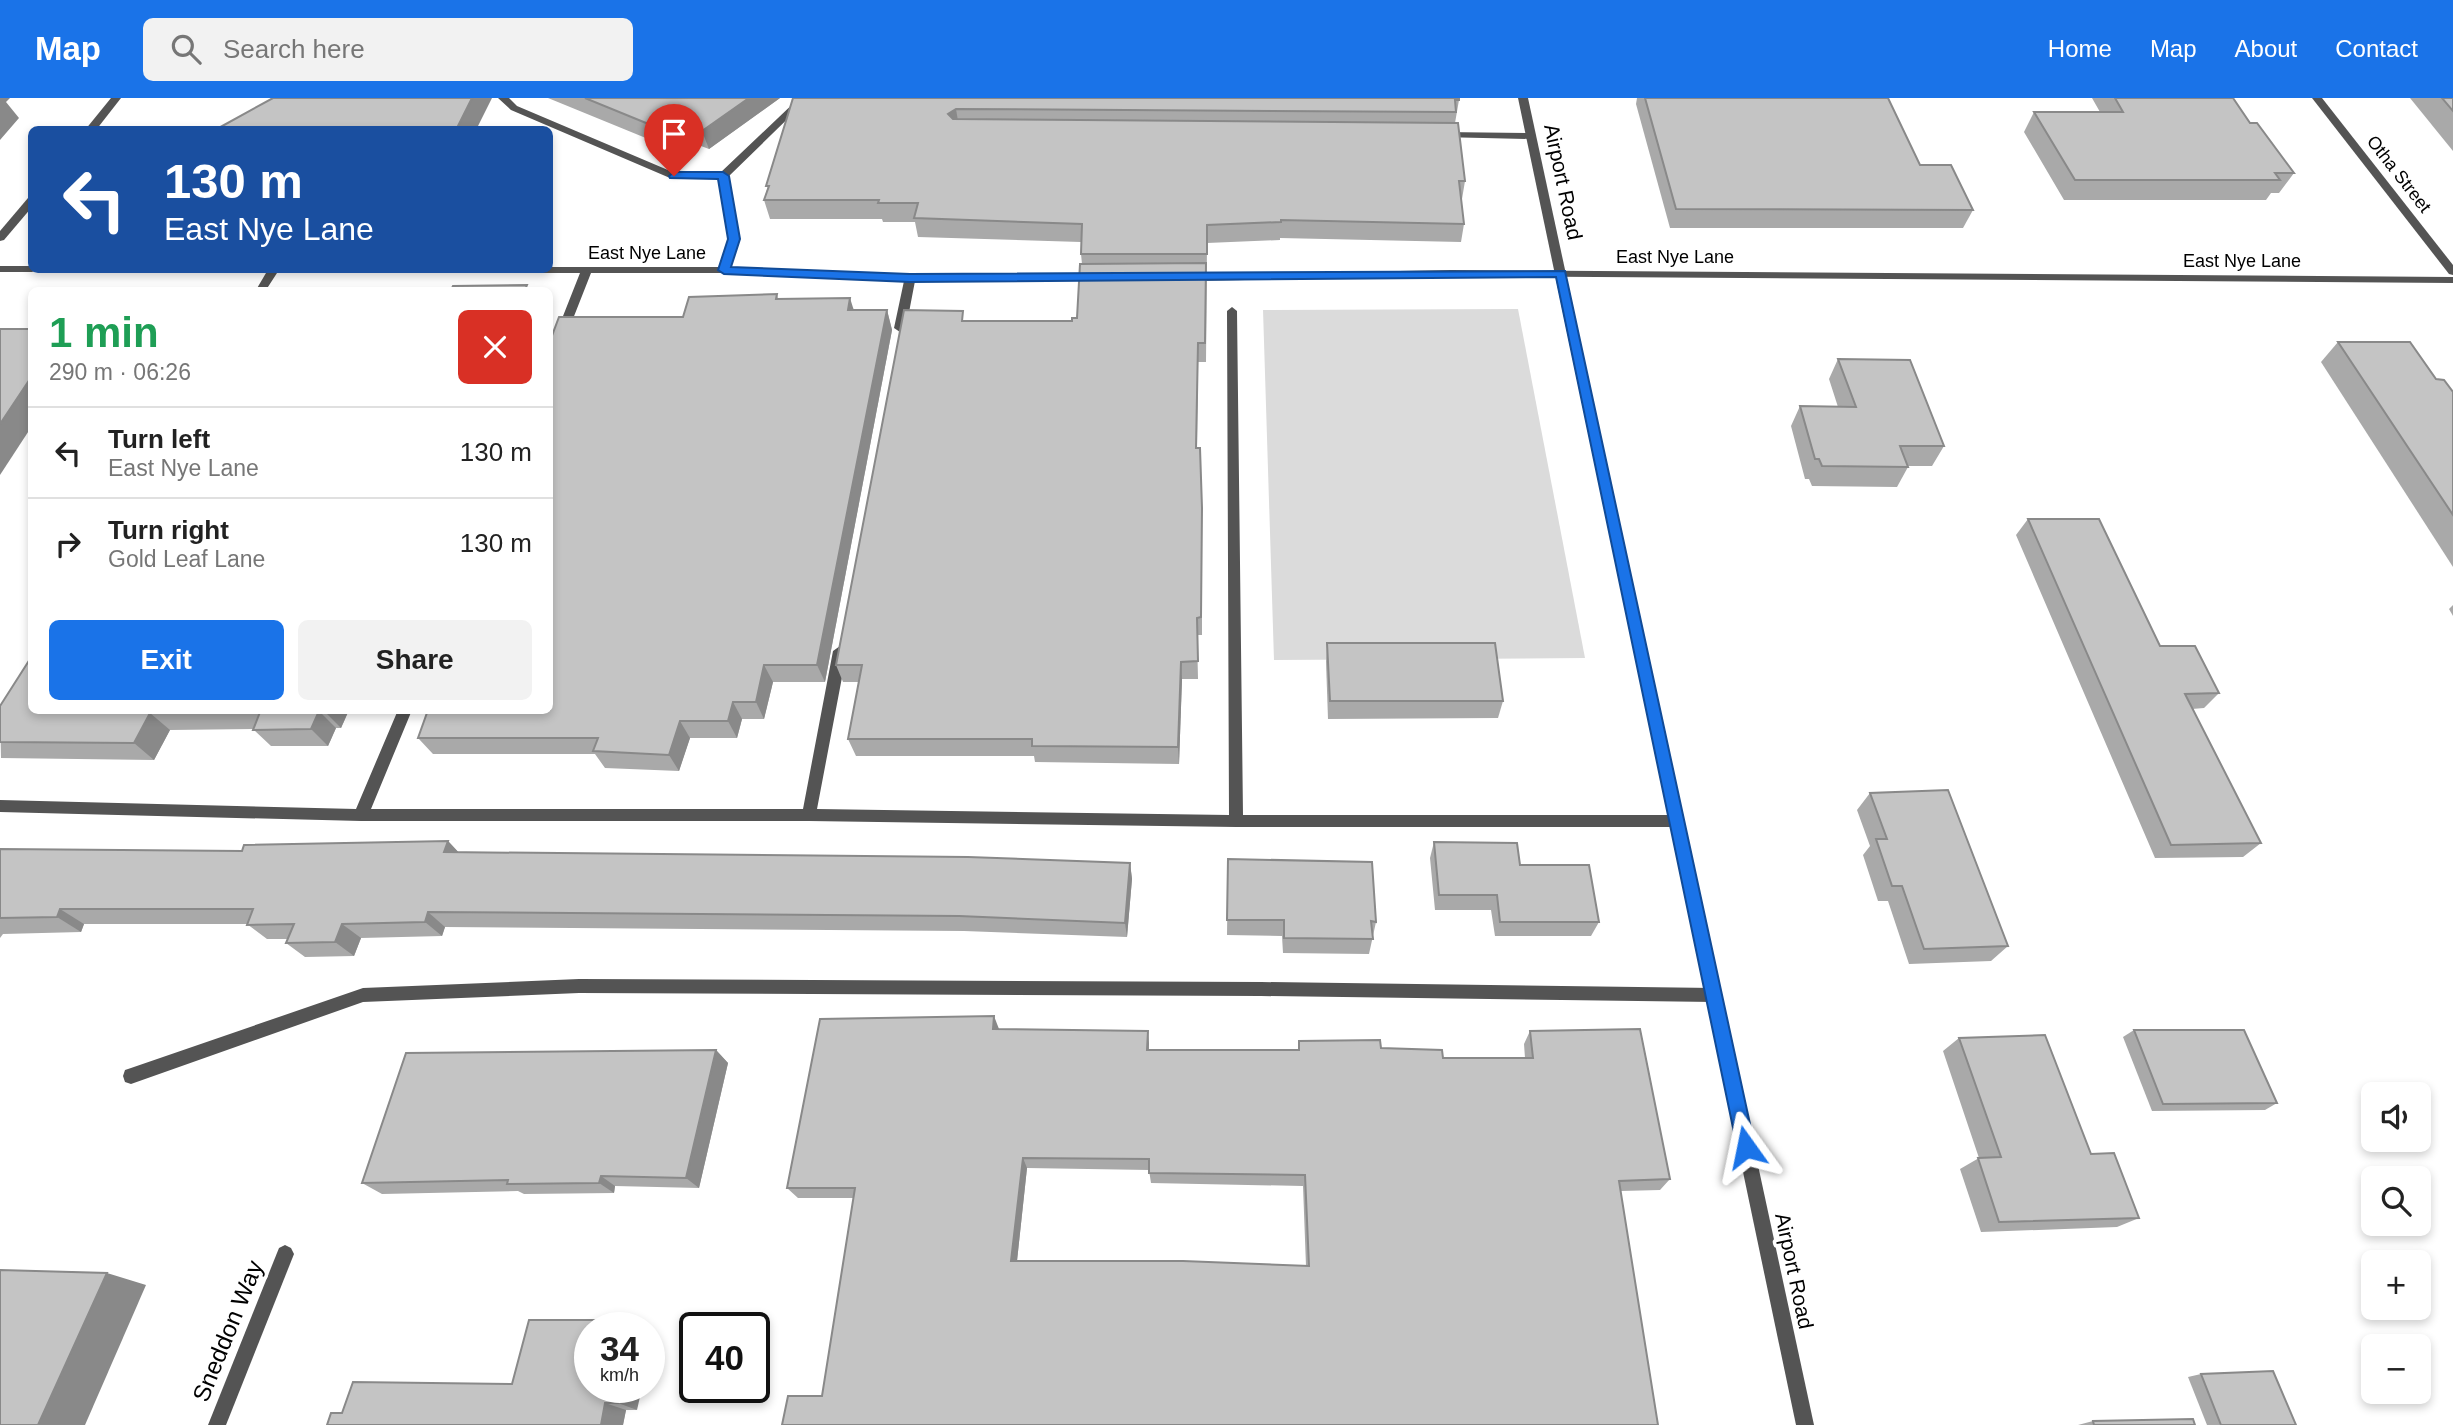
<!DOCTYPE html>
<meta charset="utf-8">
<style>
:root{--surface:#fff;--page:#f2f2f2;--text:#222;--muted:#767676;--line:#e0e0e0;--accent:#1a73e8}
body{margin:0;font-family:Helvetica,sans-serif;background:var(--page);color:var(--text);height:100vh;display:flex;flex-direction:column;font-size:26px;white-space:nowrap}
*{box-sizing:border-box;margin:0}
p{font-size:23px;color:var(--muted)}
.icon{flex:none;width:38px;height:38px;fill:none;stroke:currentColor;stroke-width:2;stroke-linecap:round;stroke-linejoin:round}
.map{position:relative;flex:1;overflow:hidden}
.details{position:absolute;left:28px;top:189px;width:525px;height:427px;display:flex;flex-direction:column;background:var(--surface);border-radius:10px;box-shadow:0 4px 10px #0003}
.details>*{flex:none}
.top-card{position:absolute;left:28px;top:28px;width:525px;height:147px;border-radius:10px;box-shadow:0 4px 10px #0003;background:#1a4fa0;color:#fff;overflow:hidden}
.controls{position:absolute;left:2361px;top:984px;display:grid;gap:14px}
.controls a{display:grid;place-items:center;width:70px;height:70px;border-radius:10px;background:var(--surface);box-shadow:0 4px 10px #0003;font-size:35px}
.speed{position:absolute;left:574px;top:1214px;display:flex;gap:14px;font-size:35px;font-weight:700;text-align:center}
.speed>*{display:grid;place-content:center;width:91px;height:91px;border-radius:50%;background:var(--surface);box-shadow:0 4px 10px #0003;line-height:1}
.speed small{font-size:18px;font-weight:400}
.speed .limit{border:4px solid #111;border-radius:10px;background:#fff;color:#111}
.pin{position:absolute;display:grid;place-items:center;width:60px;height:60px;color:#fff;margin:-72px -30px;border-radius:50% 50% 50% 0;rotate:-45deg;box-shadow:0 0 7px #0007}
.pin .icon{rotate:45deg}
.me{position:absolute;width:77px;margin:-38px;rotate:348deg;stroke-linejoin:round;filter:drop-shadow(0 0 5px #0008)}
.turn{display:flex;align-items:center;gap:24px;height:147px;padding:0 21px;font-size:32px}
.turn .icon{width:91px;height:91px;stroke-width:2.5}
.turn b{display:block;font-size:49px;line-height:60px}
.round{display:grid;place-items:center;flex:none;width:74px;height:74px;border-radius:10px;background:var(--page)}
.overview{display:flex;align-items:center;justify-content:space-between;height:119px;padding:0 21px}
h1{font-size:42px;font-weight:700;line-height:52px;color:#1e9e55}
.action{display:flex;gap:14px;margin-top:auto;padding:14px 21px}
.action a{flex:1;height:80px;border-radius:10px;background:var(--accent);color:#fff;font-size:28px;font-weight:700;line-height:80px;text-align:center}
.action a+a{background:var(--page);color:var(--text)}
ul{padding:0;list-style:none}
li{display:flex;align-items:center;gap:21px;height:91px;padding:0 21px;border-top:2px solid var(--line)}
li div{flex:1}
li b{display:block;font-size:26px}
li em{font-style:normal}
header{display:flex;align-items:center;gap:42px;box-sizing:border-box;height:98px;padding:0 35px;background:var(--accent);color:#fff}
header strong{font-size:33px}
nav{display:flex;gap:38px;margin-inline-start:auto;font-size:24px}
.search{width:490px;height:63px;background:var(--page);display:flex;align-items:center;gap:18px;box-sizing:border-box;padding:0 24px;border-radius:10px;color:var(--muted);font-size:26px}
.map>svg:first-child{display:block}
.green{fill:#dbdbdb}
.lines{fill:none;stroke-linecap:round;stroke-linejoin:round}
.minor{fill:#545454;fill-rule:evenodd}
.tertiary{fill:#545454;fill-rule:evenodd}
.wall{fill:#a9a9a9;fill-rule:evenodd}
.shaded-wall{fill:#898989}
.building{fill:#c4c4c4;stroke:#898989;stroke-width:2;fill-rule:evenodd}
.route{fill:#1a73e8;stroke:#114b97;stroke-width:2}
.labels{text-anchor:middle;stroke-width:7;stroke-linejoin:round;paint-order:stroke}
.far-street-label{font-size:18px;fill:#000;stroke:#fff}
.street-label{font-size:21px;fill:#000;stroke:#fff}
.near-street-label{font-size:24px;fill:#000;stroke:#fff}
</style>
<header>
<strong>Map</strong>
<div class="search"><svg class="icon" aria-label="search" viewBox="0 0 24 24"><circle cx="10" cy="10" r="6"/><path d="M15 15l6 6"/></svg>Search here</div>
<nav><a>Home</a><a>Map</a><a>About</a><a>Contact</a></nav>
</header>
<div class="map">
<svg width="2453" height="1327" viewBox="0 0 2453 1327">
<rect width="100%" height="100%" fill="#fff"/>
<!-- green -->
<path class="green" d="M1518 211 1585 560 1274 562 1263 212Z"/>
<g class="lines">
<!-- minor -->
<g class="minor">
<path d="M111 0H121L96 32H85Z"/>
<path d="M498 0H509L517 8 675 75H720L799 0H809L728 79 739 141 730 169 910 177H1096L1101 180 1096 183H915L906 230 900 234 894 230 904 183 724 175H591L556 264 550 268V251L580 175H277L266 192H256L266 175H58L53 172H550V169H720L729 141 718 81 670 80 511 12Z"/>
<path d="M2312 0H2322L2453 167V177L2449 176Z"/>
<path d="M1443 34 1531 35 1536 38 1531 41 1440 39 1438 37Z"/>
<path d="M32 99V109L4 142 0 143V133L28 100Z"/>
<path d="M0 168H32V172H37L32 174H0Z"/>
<path d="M1451 172 2453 179V185L1451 178 1190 183 1185 180 1190 177Z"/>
<path d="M1232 209 1237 213 1243 717H1675L1680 719 1682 723 1680 727 1675 729H1236L809 723H361L0 714V702L356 711 398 612H412L371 711H803L833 553 840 548 847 553 817 711 1229 717 1227 213Z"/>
<path d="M579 881 1261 884 1714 890 1720 892 1722 897 1720 902 1714 904 1261 898 579 895 363 904 131 986 125 984 123 978 125 972 131 970 363 890Z"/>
<path d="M285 1147 291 1150 294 1156 226 1327H208L279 1150Z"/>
</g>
<!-- tertiary -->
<path class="tertiary" d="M1518 0H1528L1814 1327H1796Z"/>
</g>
<!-- wall -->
<g class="wall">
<path d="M548 0H780L709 51 693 45 680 54Z"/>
<path d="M793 0 1459 2 1455 25 1465 83 1462 101H1461L1464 126 1461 144 1280 140V142L1207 145 1206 264H1198L1197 350 1202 428V537H1197L1198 581H1182L1179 666 1035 664 1034 658H856L848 641 859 584H843L836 567 965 223H1072L1077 220 1082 166 1081 156V144L918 139 915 124H883L882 121H770L764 102Z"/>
<path d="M1637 0H1645L1920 67 1973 112 1963 130H1670L1636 6Z"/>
<path d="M2092 0H2233L2250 25 2294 75 2279 95H2271L2266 102H2064L2024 34 2034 14H2100Z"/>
<path d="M2410 0H2453V53Z"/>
<path d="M777 196 778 201 854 212H887L892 232 825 584H773L764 621H742L737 640H690L679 673 605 670 595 656H433L418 640 550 612 551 238 683 219Z"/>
<path d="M2338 244 2436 281 2453 294V469L2321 264Z"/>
<path d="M1838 261 1944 348 1932 368H1908V369L1897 389 1812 388 1809 381H1805L1791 328 1800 308 1838 309 1829 281Z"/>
<path d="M2028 421 2160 548 2219 595 2204 610 2192 611 2261 745 2243 759 2155 760 2016 437Z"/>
<path d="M2453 507V518L2449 511Z"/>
<path d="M1327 545 1503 603 1498 620 1328 621 1326 564Z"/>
<path d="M0 608 32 612H349L341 630H336L328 648H271L253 631 170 632 154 662 1 660Z"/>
<path d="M1870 695 2008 848 1991 863 1909 866 1888 803H1878L1863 757 1870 748 1857 712Z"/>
<path d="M448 743 459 755 1130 765 1132 781 1127 839 964 833 445 829 442 838 361 840 354 858 305 859 286 845 288 841H267L247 826H84L81 834 3 836 0 840V751L242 753Z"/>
<path d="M1434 744 1520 767 1599 824 1591 838H1495L1491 812H1435L1430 760Z"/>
<path d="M1228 761 1376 824 1369 856 1283 855 1282 838 1227 837Z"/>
<path d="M999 931 1148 933 1149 952H1298L1299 943 1381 950 1443 960H1525L1524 946 1530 933 1670 1081 1660 1092 1621 1093 822 1298 854 1100H798L787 1090ZM1027 1070 1149 1072 1151 1085 1303 1088 1306 1168 1017 1163Z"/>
<path d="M2134 932 2277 1005 2265 1012 2152 1013 2123 939Z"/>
<path d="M1959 940 2091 1056 2139 1120 2117 1129 1981 1134 1960 1071 1979 1060 1943 953Z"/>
<path d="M716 952 728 965 699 1090 615 1088 614 1095 524 1096 518 1093 382 1096 362 1085Z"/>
<path d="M529 1222 637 1312H626L623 1327H327L342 1315 512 1286Z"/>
<path d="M2201 1276 2296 1327H2207L2188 1279Z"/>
<path d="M2093 1323 2195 1327H2078Z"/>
</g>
<!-- shaded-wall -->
<g class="shaded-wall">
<path d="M0 0H10L6 4 19 20 0 42Z"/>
<path d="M472 0H492L476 32H456Z"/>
<path d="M749 0H780L709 51 702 33Z"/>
<path d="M956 11 959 29 948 16Z"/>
<path d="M686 26 693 45 680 54 673 36Z"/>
<path d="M850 200 856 219 848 212Z"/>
<path d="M887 212 892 232 825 584 817 567Z"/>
<path d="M1198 245V264L1196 369V350Z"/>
<path d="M30 281 32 283V328L0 377V326Z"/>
<path d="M1181 564 1182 581 1179 666 1178 649Z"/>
<path d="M764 567 773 584 764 621 756 604Z"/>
<path d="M733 604 742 621 737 640 728 623Z"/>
<path d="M325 612H349L341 630 324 613Z"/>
<path d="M319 613 336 630 328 648 311 631Z"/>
<path d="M150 615 170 632 154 662 134 645Z"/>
<path d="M680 623 690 640 679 673 669 657Z"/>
<path d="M448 743 463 759 444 754Z"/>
<path d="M1130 765 1132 781 1127 839 1125 825Z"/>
<path d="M60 811 84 826 81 834 57 819Z"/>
<path d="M428 814 445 829 442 838 425 824Z"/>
<path d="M342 826 361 840 354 858 335 844Z"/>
<path d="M994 918 999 931H993Z"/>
<path d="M1148 933 1149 946 1148 965 1147 952Z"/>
<path d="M716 952 728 965 699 1090 686 1080Z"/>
<path d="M1023 1060 1027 1070 1016 1172 1011 1163Z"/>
<path d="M601 1078 615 1088 614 1095 599 1085Z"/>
<path d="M107 1175 146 1187 85 1327H38Z"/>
<path d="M636 1222 655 1232 649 1258V1230H634Z"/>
<path d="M621 1290H642L637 1312 618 1305Z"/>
<path d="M605 1305 626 1312 623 1327H601Z"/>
</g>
<!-- building -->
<g class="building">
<path d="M273 0H472L456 32H215Z"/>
<path d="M585 0H749L702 33 686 26 673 36Z"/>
<path d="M793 0H1459V2H1455L1456 14 956 11 948 16 953 21 1458 25 1465 83H1459L1464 126 1281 122V124L1207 127V156H1081L1082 126 914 120 918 105H878L879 102H764L769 88H766Z"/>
<path d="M1645 0H1888L1920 67H1951L1973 112 1676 111Z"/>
<path d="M2115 0H2233L2250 25H2257L2294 75H2275L2280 82H2075L2034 14H2123Z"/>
<path d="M2442 0H2453V13Z"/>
<path d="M1206 165 1205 245H1198L1196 350H1200L1202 410 1201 519 1197 520 1198 563 1181 564 1178 649 1032 648V641H848L862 567H836L904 212 963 213 962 223H1072V220H1077L1080 166Z"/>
<path d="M527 187 525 192H451L453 188Z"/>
<path d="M777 196 776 201 850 200 848 212H887L817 567H764L756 604H733L728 623H680L669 657 593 653 598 640H418L428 612H550V243L559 219H683L689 199Z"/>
<path d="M0 231H32V281H30L0 326Z"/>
<path d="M2338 244H2410L2436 281 2444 282 2453 294V417Z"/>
<path d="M1838 261 1910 262 1944 348H1900L1908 369 1822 368 1819 361H1815L1800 308 1856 309Z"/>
<path d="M2028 421H2099L2160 548H2195L2219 595 2185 596 2261 745 2171 747Z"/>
<path d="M1327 545H1495L1503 603H1330Z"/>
<path d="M32 558V612H325L324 613H319L311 631 253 632 260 614 150 615 134 645 0 644V608Z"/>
<path d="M1948 692 2008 848 1924 851 1902 788H1892L1876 741H1887L1870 695Z"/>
<path d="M448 743 444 754 968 759 1130 765 1125 825 959 818 428 814 425 824 342 826 335 844 286 845 294 826 247 827 253 811H60L57 819 0 820V751L242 753 244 747Z"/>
<path d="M1434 744 1517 745 1520 767H1589L1599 824H1500L1497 797H1439Z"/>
<path d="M1228 761 1372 764 1376 824 1371 823 1373 841 1284 840V822H1227Z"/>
<path d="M994 918 993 931 1148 933 1147 952H1299V943L1380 942 1381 950 1442 952 1443 960H1533L1530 933 1640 931 1670 1081 1619 1083 1658 1327H782L788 1298H822L855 1090H787L820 921ZM1023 1060 1149 1061V1075L1305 1077 1309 1168 1183 1163H1011Z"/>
<path d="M2134 932H2244L2277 1005 2163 1006Z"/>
<path d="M2045 937 2091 1056 2114 1055 2139 1120 1999 1124 1978 1060 2001 1059 1959 940Z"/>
<path d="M716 952 686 1080 601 1078 599 1085 507 1086 508 1082 362 1085 406 955Z"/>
<path d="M0 1172 107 1175 38 1327H0Z"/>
<path d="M529 1222H636L634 1230H590V1290H621L618 1305H605L601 1327H327L331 1315H342L353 1284 512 1286Z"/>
<path d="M2273 1273 2296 1327H2221L2201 1276Z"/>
<path d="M2193 1321 2195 1327H2094L2093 1323Z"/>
</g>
<!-- route -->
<path class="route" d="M674 74H723L729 78 740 141 731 169 910 176 1565 173 1755 1049 1753 1056 1746 1058 1739 1056 1737 1049 1556 179 910 184 724 176 718 172 728 141 718 81 670 80 669 78Z"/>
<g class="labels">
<!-- far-street labels -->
<g class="far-street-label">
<text transform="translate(2399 76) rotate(52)" y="6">Otha Street</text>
<text x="647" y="161">East Nye Lane</text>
<text x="1675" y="165">East Nye Lane</text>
<text x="2242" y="169">East Nye Lane</text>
</g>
<!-- street labels -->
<g class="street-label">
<text transform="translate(1563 84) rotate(78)" y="7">Airport Road</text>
<text transform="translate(1794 1173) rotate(78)" y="7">Airport Road</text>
</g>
<!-- near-street labels -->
<g class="near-street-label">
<text transform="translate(228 1233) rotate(-68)" y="8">Sneddon Way</text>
</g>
</g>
</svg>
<div class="controls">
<a><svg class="icon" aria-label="sound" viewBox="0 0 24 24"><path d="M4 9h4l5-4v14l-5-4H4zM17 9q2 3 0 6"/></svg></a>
<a><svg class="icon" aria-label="search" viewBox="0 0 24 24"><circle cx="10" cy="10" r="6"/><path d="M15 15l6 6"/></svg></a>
<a>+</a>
<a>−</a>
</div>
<div class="speed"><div>34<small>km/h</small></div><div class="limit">40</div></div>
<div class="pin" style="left:674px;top:78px;background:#d93025"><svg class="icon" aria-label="arrive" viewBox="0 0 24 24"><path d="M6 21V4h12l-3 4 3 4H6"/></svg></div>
<svg class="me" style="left:1746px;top:1049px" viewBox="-20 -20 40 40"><path d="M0-17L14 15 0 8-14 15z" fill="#1a73e8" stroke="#fff" stroke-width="4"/></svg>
<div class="top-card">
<div class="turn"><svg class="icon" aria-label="left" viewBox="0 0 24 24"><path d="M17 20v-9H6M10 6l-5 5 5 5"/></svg><div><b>130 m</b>East Nye Lane</div></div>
</div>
<section class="details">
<div class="overview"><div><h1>1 min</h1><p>290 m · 06:26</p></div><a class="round" style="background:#d93025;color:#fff"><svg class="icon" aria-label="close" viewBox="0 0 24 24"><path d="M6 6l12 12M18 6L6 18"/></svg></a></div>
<ul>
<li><svg class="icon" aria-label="left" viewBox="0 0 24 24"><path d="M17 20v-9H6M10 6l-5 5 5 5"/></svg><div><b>Turn left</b><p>East Nye Lane</p></div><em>130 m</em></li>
<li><svg class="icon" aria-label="right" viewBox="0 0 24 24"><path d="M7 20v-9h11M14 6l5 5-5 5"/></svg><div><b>Turn right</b><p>Gold Leaf Lane</p></div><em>130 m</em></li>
</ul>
<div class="action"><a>Exit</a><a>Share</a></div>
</section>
</div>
